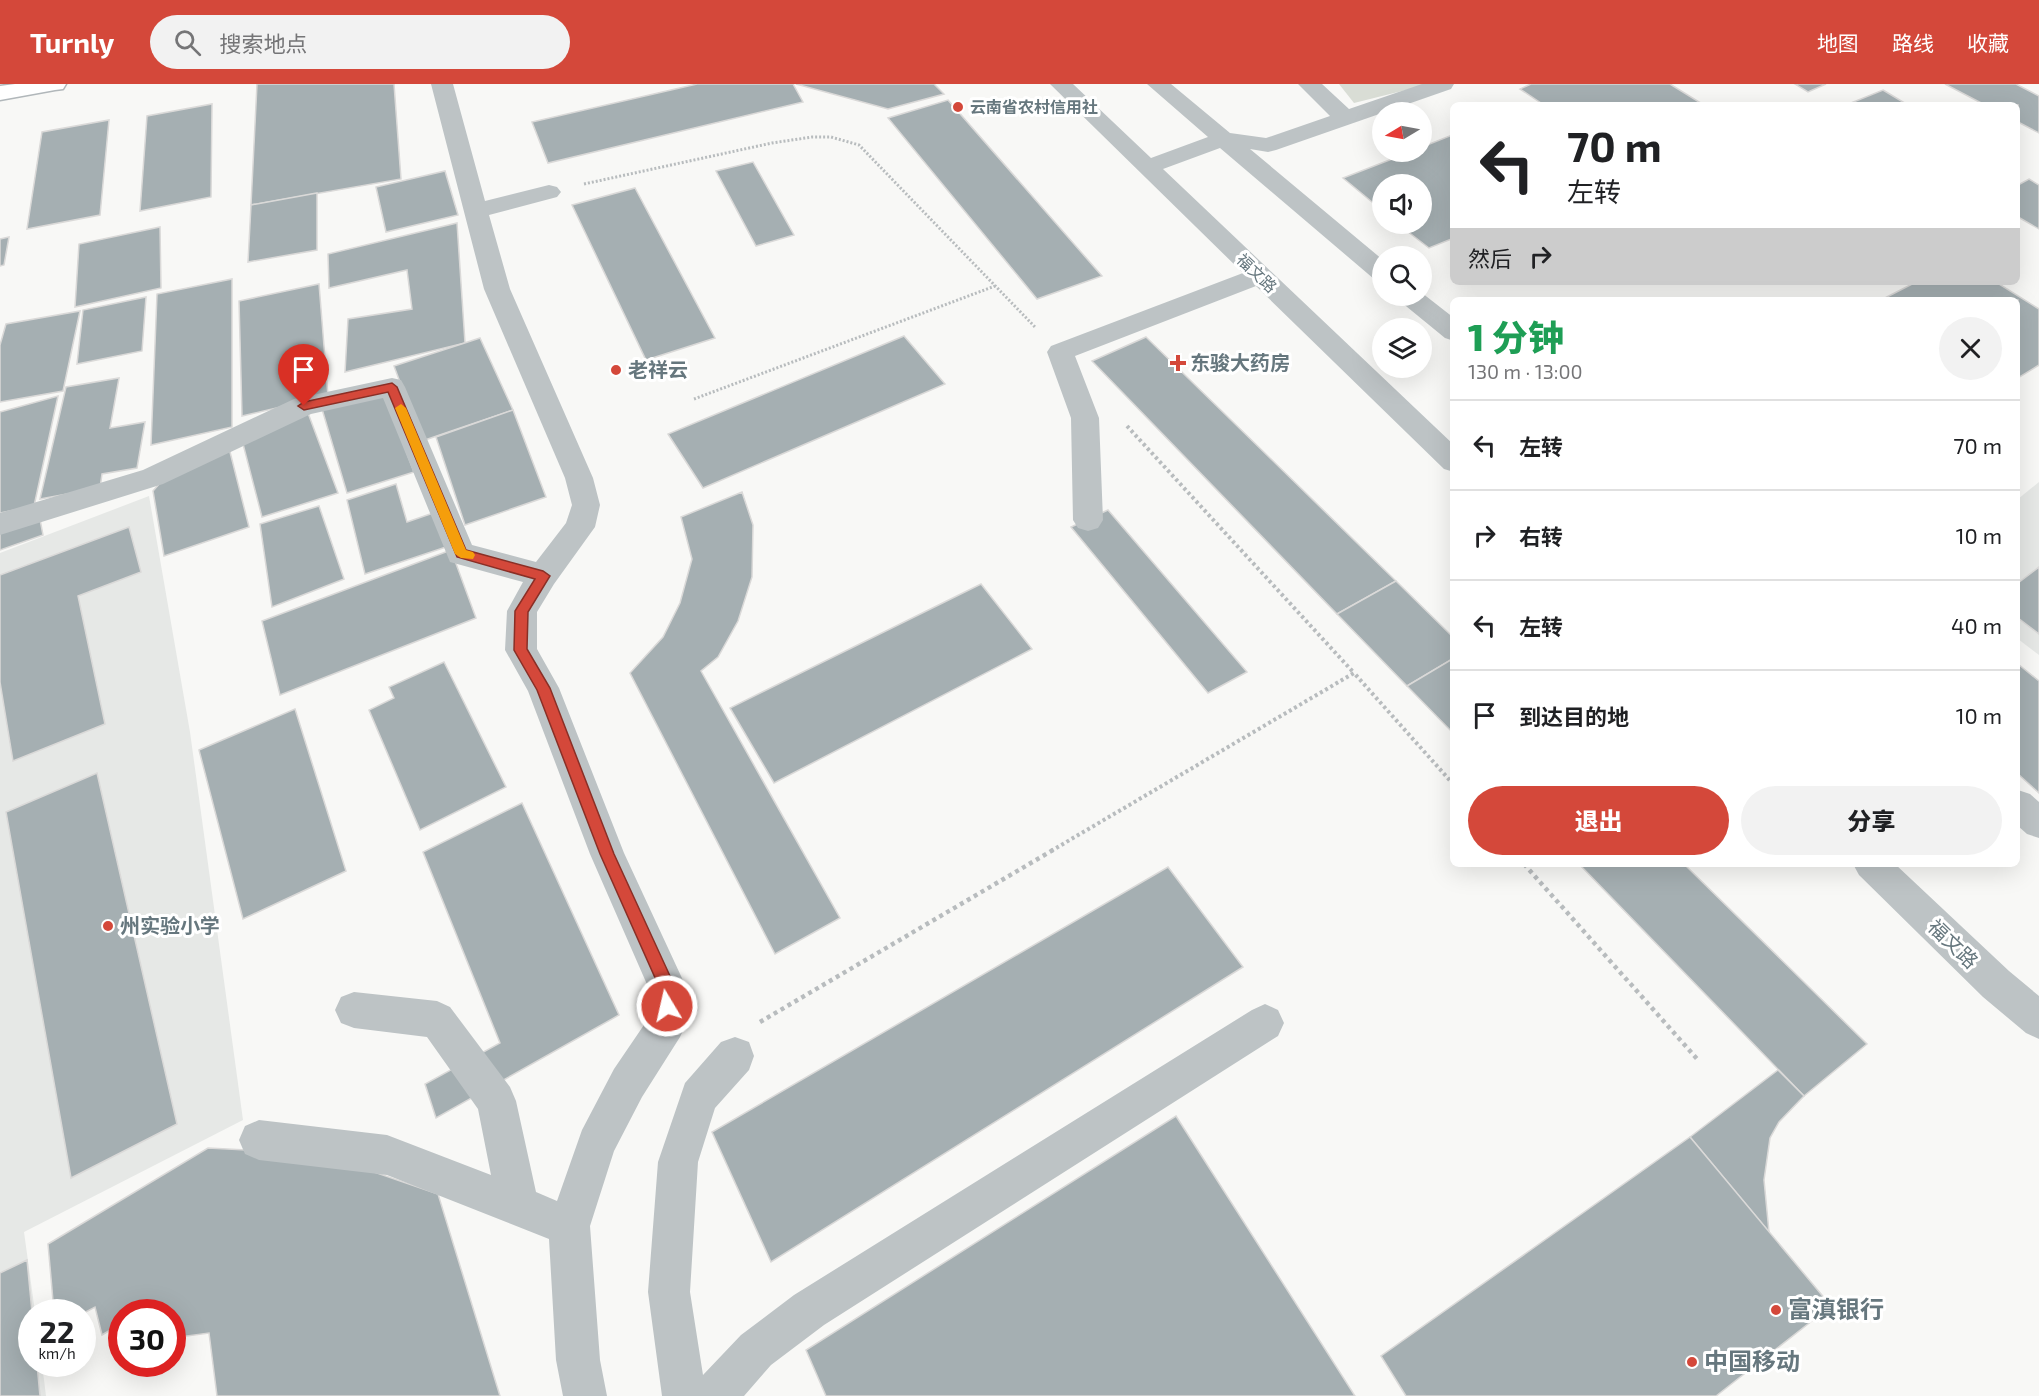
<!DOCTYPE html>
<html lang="zh">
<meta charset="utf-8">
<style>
:root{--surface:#fff;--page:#f2f2f2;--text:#202124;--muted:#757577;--line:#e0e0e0;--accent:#d4483a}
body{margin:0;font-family:"Exo 2","Noto Sans SC",sans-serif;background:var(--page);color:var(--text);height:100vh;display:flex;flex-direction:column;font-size:22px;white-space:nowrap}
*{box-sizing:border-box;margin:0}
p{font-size:20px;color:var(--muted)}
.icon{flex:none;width:33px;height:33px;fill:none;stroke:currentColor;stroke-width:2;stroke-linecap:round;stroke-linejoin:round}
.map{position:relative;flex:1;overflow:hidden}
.drawer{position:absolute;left:1450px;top:213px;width:570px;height:570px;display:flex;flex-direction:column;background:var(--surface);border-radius:9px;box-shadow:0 6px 24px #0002}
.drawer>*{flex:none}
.top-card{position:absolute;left:1450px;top:18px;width:570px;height:183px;border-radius:9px;box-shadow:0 6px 24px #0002;background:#fff;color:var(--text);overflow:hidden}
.needle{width:39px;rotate:260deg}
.fabs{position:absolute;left:1372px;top:18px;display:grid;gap:12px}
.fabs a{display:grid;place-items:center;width:60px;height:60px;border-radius:50%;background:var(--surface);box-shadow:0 6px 24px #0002;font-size:30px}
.speed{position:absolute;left:18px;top:1215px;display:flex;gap:12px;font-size:30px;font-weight:700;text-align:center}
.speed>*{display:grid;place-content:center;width:78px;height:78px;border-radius:50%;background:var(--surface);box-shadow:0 6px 24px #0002;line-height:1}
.speed small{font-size:15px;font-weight:400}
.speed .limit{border:9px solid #d22;background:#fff;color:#111}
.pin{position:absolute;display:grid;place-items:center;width:51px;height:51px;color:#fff;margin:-62px -26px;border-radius:50% 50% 50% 0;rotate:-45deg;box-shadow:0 0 6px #0007}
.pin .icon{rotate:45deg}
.me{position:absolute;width:66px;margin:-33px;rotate:351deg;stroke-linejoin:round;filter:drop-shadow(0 0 4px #0008)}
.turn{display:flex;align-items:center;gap:21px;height:126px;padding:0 18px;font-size:27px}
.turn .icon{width:78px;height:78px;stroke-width:2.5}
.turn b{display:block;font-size:42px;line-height:51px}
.then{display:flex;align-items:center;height:57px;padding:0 18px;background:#0003;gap:12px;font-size:22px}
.round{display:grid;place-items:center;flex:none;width:63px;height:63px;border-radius:32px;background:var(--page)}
.overview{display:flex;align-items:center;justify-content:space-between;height:102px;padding:0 18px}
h1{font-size:36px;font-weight:800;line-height:45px;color:#1e9e55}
.cta{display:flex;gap:12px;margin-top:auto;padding:12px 18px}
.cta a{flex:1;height:69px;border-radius:36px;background:var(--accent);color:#fff;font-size:24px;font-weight:800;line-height:69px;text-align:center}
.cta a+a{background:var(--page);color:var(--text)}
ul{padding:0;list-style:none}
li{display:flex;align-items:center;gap:18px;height:90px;padding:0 18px;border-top:2px solid var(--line)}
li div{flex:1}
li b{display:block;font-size:22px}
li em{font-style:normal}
header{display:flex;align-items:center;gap:36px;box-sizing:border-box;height:84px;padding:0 30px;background:var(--accent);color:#fff}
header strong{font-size:28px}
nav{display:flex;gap:33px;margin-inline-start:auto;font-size:21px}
.search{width:420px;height:54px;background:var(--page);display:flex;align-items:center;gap:15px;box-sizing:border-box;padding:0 21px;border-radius:33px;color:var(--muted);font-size:22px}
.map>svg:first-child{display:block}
.built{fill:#e6e8e6}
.green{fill:#d9ddd5}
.building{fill:#a5afb2;stroke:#dad9d8;stroke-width:1.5}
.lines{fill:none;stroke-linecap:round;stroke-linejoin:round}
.major-casing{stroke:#b1b7ba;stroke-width:3}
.path-far2{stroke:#b8bcbe;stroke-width:3;stroke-dasharray:2 2;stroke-linecap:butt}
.path-far1{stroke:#b8bcbe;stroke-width:4;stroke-dasharray:3 3;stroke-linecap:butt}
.path{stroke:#b8bcbe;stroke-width:4.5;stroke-dasharray:4 4;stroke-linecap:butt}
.minor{fill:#bdc3c5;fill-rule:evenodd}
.major{fill:#fff;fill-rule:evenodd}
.route{fill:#d4483a;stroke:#8a2f26;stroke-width:1.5}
.slow{fill:#f59e0b}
.poi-dot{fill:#d4483a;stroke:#fff;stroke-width:2}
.labels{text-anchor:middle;stroke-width:6;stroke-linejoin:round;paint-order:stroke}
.far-poi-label{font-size:16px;font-weight:bold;fill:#66777e;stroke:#fff;text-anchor:start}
.far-street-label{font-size:16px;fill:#66777e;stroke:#fff}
.poi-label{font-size:20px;font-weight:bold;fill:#66777e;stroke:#fff;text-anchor:start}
.street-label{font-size:20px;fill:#66777e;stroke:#fff}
.near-poi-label{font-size:24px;font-weight:bold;fill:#66777e;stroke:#fff;text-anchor:start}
</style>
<header>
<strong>Turnly</strong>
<div class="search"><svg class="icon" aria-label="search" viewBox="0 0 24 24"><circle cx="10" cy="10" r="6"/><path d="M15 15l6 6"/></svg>搜索地点</div>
<nav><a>地图</a><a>路线</a><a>收藏</a></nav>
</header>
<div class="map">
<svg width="2039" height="1312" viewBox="0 0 2039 1312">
<rect width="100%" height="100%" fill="#f8f8f6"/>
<!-- built -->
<g class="built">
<path d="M2039 398V571L2018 555V415Z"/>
<path d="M149 412 190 648 243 1036 24 1148 35 1228H32V1280H42L46 1312H0V469Z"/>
</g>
<!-- green -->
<path class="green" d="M1339 0H1430L1354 19Z"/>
<!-- building -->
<g class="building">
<path d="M257 0H394L401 95 251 121Z"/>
<path d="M697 0H793L803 18 548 79 532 38Z"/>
<path d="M796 0H934L944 10 888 25Z"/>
<path d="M1531 0H1670L1704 21H1544L1520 5Z"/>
<path d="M1795 0H1826L1808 8Z"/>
<path d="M1945 0H2016L2039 12V49L2018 38V21H1985Z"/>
<path d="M1883 6 1908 21H1846Z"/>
<path d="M948 16 1102 192 1037 215 888 34Z"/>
<path d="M212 20 211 113 140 127 147 32Z"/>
<path d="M109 36 100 131 27 145 42 48Z"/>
<path d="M1452 51 1454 154 1429 164 1398 140H1422V100H1383V127L1343 94 1410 68H1422V63Z"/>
<path d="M753 78 794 151 756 162 716 87Z"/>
<path d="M445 87 458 131 386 148 376 103Z"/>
<path d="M2029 95 2039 101V145L2018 133V101Z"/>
<path d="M635 104 715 254 646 276 572 121Z"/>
<path d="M317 109V166L248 178 251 121Z"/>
<path d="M457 139 465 259 345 288 348 235 412 225 407 186 329 204 328 170Z"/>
<path d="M160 143 161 204 75 223 79 160Z"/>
<path d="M9 153 4 181 0 182V155Z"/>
<path d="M232 195V343L151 361 157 210Z"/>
<path d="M1916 198H1996L2039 225V281L2018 294V216H1881Z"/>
<path d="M319 200 328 312 242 332 239 217Z"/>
<path d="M146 213 142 267 77 280 83 226Z"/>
<path d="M80 227 63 307 0 318V261L6 240Z"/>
<path d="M904 252 945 300 703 404 668 350Z"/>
<path d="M1146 253 1396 497 1337 530 1092 277Z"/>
<path d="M480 254 513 326 422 357 394 282Z"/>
<path d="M119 294 110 344 145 338 137 384 102 390 100 404 40 415 66 303Z"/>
<path d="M385 311 414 388 347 409 322 325Z"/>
<path d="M58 312 34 422 0 429V328Z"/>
<path d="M513 326 546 413 465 441 436 353Z"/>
<path d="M308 329 338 409 262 433 243 360Z"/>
<path d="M229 364 249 443 164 472 153 407 168 390Z"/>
<path d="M396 400 407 438 439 427 449 462 365 490 347 416Z"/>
<path d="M742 408 753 441 752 493 738 537 718 573 701 587 840 834 775 870 630 589 663 553 680 519 692 475 681 433Z"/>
<path d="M319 422 344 495 272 523 260 440Z"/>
<path d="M1108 426 1247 588 1208 609 1071 443Z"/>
<path d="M39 430 43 451 0 466V444Z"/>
<path d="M129 443 141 488 78 512 105 640 13 677 0 598V491Z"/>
<path d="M451 466 476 534 280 611 262 537Z"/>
<path d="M2039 483V550L2018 534V499Z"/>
<path d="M1396 497 1454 554V574L1407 602 1337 530Z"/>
<path d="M981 500 1032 565 774 699 730 624Z"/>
<path d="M1454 574V650L1407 602Z"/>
<path d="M444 578 506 703 420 746 369 626 394 614 389 603Z"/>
<path d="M2018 580 2039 597V709L2018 690Z"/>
<path d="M295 625 346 787 243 835 199 666Z"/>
<path d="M97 689 177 1040 71 1094 6 728Z"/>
<path d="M522 719 619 931 436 1034 425 1000 500 959 423 768Z"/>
<path d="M1579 780H1684L1867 960 1804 1012Z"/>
<path d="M1168 783 1243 883 771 1178 712 1048Z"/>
<path d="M1778 986 1804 1012 1779 1038 1770 1054 1764 1096 1769 1148 1690 1053Z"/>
<path d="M1176 1032 1355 1312H826L806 1266Z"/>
<path d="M1690 1053 1831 1222 1716 1312H1406L1381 1272Z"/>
<path d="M208 1064 322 1070 438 1110 500 1312H217L209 1249 172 1254V1228H146L145 1225 140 1228H122V1239L102 1251 95 1223 82 1230 54 1228 48 1160Z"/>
<path d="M27 1176 32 1228V1280H37L40 1312H0V1189Z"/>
</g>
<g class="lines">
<defs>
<path id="major" d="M15 0H66L63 5 55 6 0 16V2Z"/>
</defs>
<!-- major casing -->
<use href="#major" class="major-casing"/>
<!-- path-far2 -->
<g class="path-far2">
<path d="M584 100 772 59 812 53H831L859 61 1036 244"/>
<path d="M694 315 995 202"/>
</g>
<!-- path-far1 -->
<g class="path-far1">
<path d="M1127 342 1354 589"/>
<path d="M1051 767 1354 589 1454 701"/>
</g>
<!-- path -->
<g class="path">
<path d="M1524 780 1699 977"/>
<path d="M760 938 1053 766"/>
</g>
<!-- minor -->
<g class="minor">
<path d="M431 0H453L485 117 549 101 557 103 561 108 557 113 489 131 510 205 593 394 600 421 595 443 554 500 537 528V565L559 604 624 769 687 905 686 940 680 953 642 1013 614 1067 590 1142 600 1276 607 1312H563L556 1276 549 1155 387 1091 259 1076 245 1070 239 1056 245 1042 259 1036 387 1051 491 1091 478 1025 427 953 354 944 341 939 335 926 341 913 354 908 437 917 450 923 510 1003 516 1017 536 1108 557 1117 582 1046 614 985 648 935 649 905 590 770 528 607 505 566 507 527 523 498 450 478 383 314 311 330 163 400 0 451V429L143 386 294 315 392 294 401 296 405 303 472 461 536 478 566 439 572 421 565 394 484 205Z"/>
<path d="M1050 0H1073L1151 74 1208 53 1147 0H1171L1230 49 1266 54 1330 32 1298 0H1322L1349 25 1422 0H1454L1451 5 1276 66 1268 68 1250 65 1383 176V197L1374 195 1220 64 1163 85 1454 361V388L1444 385 1256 202 1075 272 1099 334 1103 436 1098 444 1088 447 1078 444 1073 436 1071 334 1047 268 1051 262 1243 189Z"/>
<path d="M1422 209 1454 234V257L1445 254 1401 218 1397 212H1422Z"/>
<path d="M2018 706 2030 710 2039 718V754L2027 750 2018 742Z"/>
<path d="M1853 780H1895L2009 887 2039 912V955L2026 949 1983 913 1859 791Z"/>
<path d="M1265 920 1278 926 1284 939 1278 952 824 1241 771 1281 744 1312H662L648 1208 658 1078 685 999 721 958 735 953 749 958 754 972 749 986 715 1024 698 1078 690 1208 703 1291 741 1251 794 1211 1252 926Z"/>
</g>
<!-- major -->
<use href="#major" class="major"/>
</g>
<!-- route -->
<path class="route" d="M392 299 397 303 466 466 543 487 550 492 528 528 527 565 550 604 614 770 676 905 673 928 667 930 662 928 660 922V905L600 770 537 606 514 566 515 527 535 495 457 473 388 308 304 326 298 322 304 318Z"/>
<!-- slow -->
<path class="slow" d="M401 320 406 324 466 466 473 468 475 471 473 475 461 474 455 470 395 324Z"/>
<!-- markers -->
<g class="poi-dot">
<circle cx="958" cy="23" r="6"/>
<path d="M1175 270h6v6h6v6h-6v6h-6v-6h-6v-6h6z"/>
<circle cx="616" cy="286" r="6"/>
<circle cx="108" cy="842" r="6"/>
<circle cx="1776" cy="1226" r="6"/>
<circle cx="1692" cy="1278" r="6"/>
</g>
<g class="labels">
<!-- far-poi labels -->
<g class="far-poi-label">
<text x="970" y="29">云南省农村信用社</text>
</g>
<!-- far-street labels -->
<g class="far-street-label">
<text transform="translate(1257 189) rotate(44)" y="6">福文路</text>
</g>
<!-- poi labels -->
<g class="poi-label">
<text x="1190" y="286">东骏大药房</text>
<text x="628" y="293">老祥云</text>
<text x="120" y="849">州实验小学</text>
</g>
<!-- street labels -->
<g class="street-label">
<text transform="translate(1953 860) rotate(44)" y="7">福文路</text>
</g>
<!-- near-poi labels -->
<g class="near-poi-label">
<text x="1788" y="1234">富滇银行</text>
<text x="1704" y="1286">中国移动</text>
</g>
</g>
</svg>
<div class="fabs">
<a><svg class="needle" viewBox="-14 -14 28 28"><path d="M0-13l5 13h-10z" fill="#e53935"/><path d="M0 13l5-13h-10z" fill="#757577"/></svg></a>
<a><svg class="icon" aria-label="sound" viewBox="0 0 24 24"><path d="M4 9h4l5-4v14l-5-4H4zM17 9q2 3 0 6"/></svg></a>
<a><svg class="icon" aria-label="search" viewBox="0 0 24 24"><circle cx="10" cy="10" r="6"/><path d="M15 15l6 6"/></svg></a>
<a><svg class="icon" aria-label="layers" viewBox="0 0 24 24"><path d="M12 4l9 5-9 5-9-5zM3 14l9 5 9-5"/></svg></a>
</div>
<div class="speed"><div>22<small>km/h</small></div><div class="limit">30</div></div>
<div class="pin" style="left:304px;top:322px;background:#d93025"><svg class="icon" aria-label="arrive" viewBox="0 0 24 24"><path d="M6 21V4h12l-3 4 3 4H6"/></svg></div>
<svg class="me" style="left:667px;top:922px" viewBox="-20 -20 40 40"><circle r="17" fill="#d4483a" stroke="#fff" stroke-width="3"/><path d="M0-11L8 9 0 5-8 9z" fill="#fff"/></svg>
<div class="top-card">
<div class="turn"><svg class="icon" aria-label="left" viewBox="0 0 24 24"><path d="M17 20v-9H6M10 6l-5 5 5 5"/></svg><div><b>70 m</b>左转</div></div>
<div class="then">然后<svg class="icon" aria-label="right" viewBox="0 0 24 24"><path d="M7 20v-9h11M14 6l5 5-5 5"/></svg></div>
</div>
<section class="drawer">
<div class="overview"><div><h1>1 分钟</h1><p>130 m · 13:00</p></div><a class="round"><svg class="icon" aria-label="close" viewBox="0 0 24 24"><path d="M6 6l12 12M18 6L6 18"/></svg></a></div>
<ul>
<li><svg class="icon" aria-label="left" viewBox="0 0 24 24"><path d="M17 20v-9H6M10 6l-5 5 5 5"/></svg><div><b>左转</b></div><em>70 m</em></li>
<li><svg class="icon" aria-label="right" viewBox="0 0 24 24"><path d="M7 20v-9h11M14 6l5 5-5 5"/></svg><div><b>右转</b></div><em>10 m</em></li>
<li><svg class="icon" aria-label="left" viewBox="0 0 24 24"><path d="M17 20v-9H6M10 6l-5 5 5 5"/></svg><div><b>左转</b></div><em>40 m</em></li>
<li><svg class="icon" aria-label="arrive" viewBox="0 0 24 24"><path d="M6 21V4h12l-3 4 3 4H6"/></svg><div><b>到达目的地</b></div><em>10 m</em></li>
</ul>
<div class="cta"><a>退出</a><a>分享</a></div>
</section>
</div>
